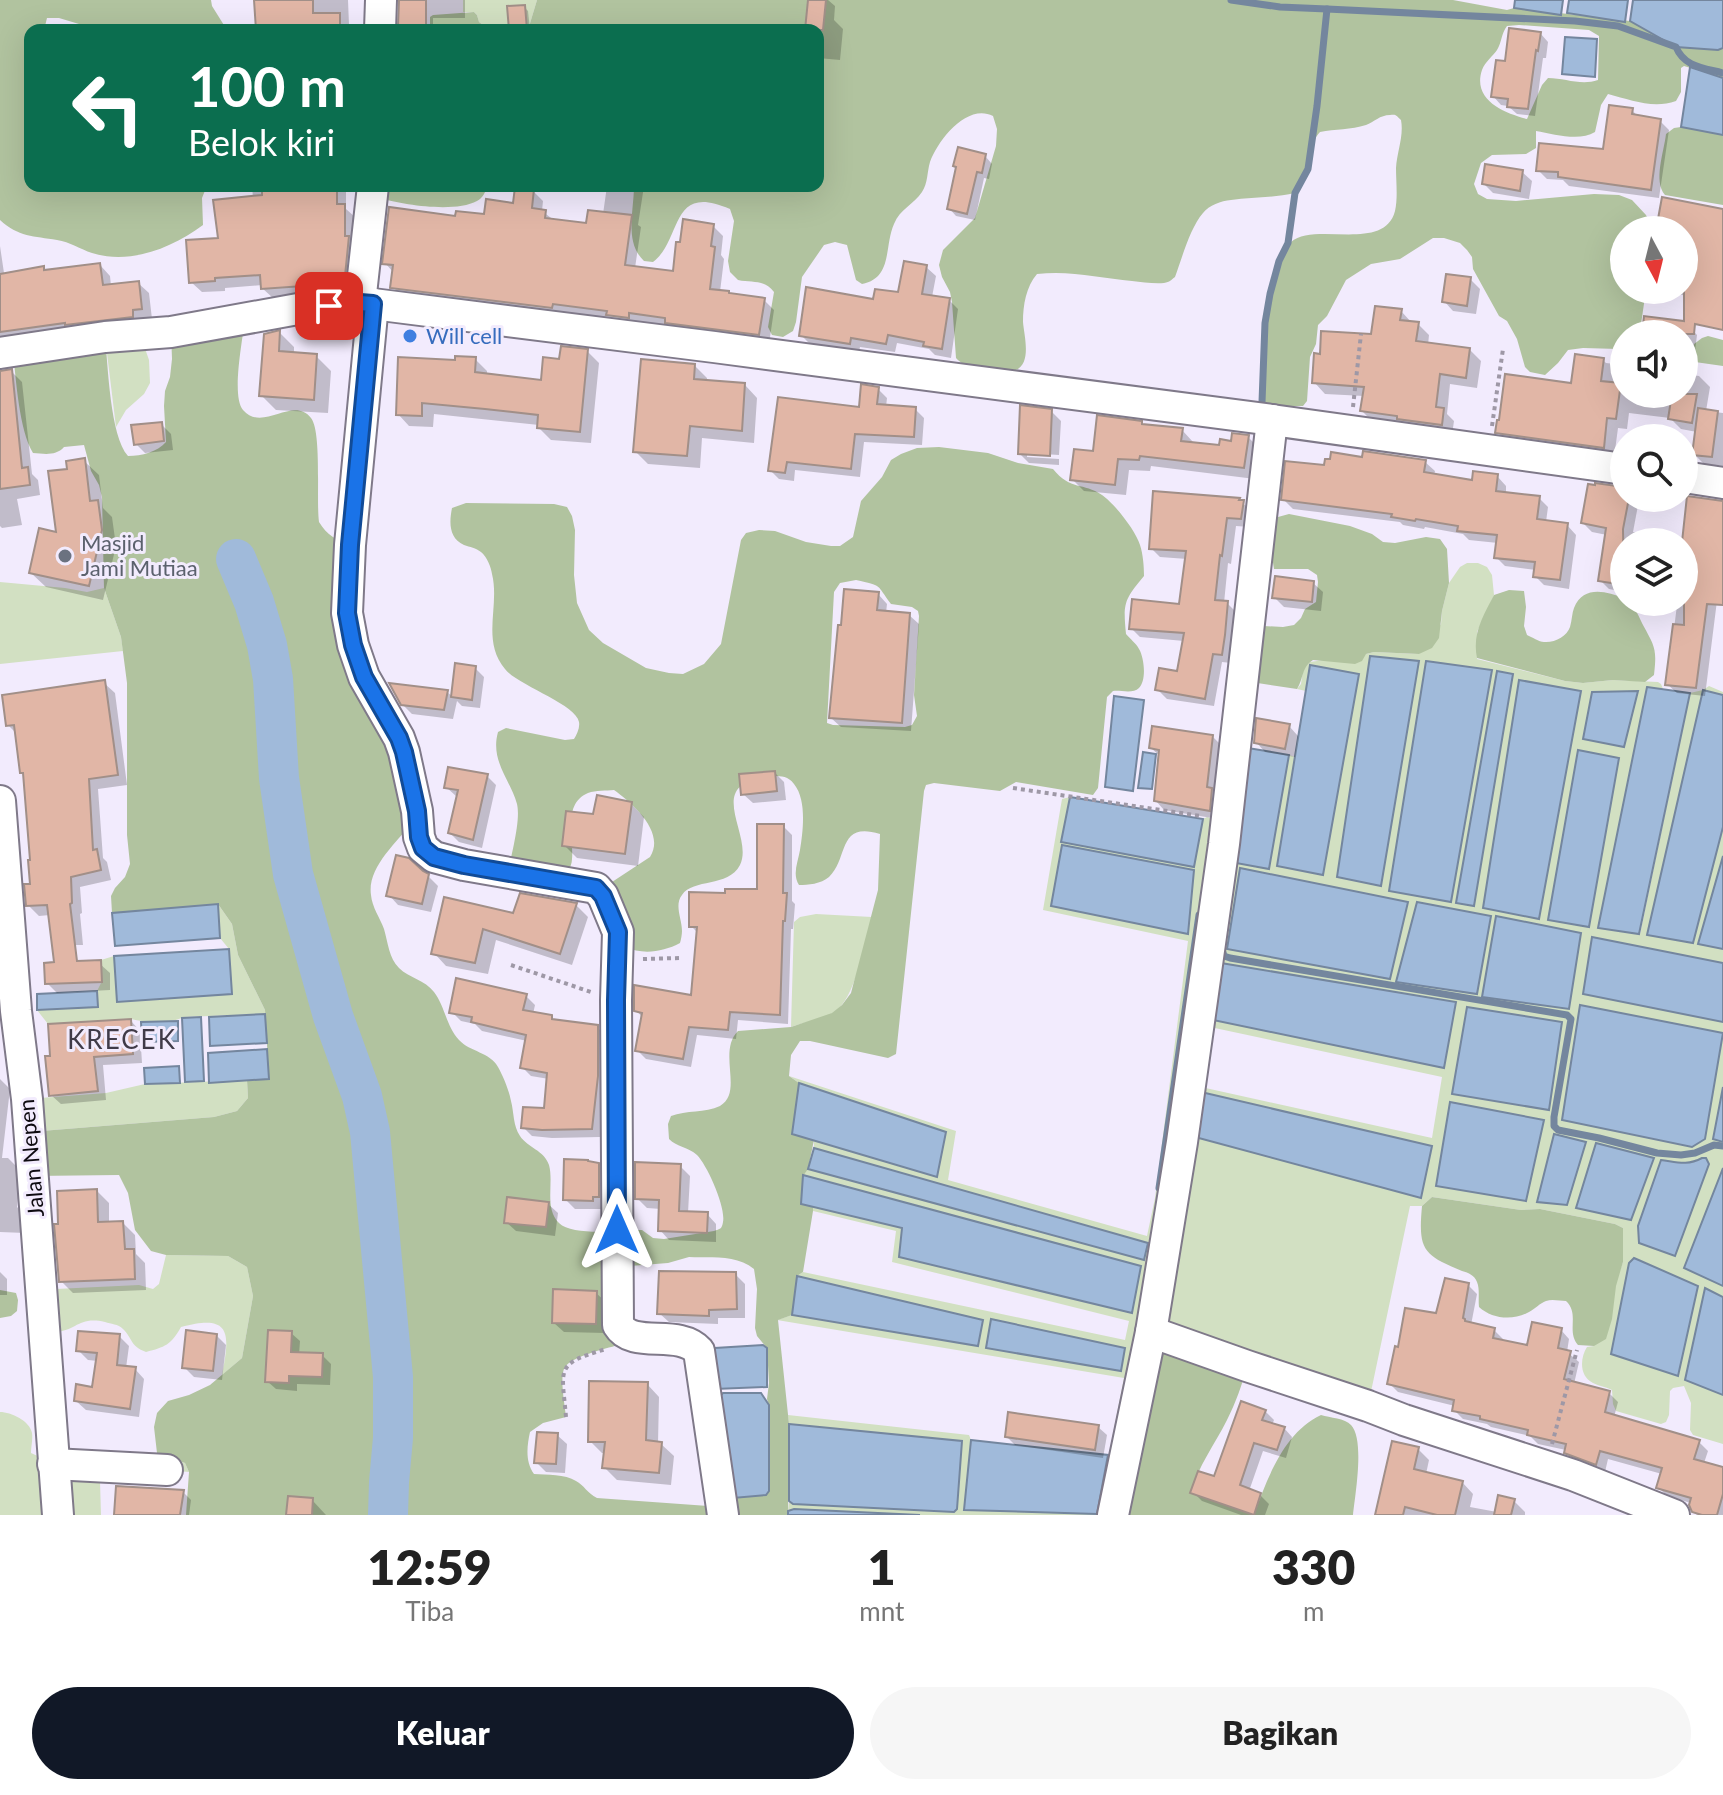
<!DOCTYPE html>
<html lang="id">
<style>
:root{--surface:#fff;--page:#f6f6f6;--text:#222;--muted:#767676;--accent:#111827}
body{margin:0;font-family:Lato,sans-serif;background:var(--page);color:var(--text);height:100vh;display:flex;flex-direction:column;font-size:30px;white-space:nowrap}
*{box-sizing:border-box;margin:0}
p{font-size:26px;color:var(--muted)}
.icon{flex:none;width:44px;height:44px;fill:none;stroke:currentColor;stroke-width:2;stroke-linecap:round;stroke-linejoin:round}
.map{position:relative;height:1515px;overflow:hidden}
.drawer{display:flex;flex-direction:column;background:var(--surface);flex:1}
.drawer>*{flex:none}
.guide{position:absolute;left:24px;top:24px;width:800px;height:168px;border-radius:16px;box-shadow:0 8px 32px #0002;background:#0b6e4f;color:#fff;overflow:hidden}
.needle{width:52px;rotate:173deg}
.buttons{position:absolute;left:1610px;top:216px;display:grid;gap:16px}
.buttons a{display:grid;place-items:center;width:88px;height:88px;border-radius:50%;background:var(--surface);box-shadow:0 8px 32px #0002;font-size:40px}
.pin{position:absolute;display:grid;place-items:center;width:68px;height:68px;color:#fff;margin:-34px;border-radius:16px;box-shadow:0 4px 12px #0006}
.me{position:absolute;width:88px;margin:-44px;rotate:0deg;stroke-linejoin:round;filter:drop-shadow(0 0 6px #0008)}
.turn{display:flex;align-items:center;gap:28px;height:168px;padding:0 32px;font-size:36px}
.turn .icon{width:104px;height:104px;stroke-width:2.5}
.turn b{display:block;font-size:56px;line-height:68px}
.eta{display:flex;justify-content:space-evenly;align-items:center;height:136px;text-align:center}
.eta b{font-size:48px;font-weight:800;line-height:56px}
.cta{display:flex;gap:16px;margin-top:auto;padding:16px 32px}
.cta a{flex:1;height:92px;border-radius:48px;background:var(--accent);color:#fff;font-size:32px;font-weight:800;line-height:92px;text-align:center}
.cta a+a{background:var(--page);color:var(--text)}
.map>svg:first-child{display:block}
.green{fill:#d2e0c2;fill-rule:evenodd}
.forest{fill:#b1c39f;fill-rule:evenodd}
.water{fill:#a0bada;stroke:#74869e;stroke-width:2}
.shadow{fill:#0003}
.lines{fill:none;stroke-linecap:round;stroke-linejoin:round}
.stream{stroke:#74869e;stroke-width:7}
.river{stroke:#a0bada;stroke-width:40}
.building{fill:#e1b6a6;stroke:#a18f88;stroke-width:2}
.minor-casing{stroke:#7f7989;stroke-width:34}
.path{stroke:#9e98a6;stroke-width:4;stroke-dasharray:4 4;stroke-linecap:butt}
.minor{stroke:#fff;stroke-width:30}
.route-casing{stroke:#114b97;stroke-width:20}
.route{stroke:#1a73e8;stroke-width:14}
.shop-dot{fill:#3f7fe0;stroke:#f2ebfd;stroke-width:3}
.worship-dot{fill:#6b7280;stroke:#f2ebfd;stroke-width:3}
.labels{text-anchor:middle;stroke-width:6;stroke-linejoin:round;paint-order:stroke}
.shop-label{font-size:22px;fill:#366cbe;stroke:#f2ebfd;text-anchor:start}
.worship-label{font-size:22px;fill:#5b616d;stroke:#f2ebfd;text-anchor:start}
.street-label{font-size:22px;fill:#0e0b11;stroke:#f2ebfd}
.quarter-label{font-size:26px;letter-spacing:2px;fill:#403b48;stroke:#f2ebfd}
</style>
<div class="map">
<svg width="1723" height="1515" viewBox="0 0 1723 1515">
<rect width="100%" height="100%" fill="#f2ebfd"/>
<!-- green -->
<g class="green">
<path d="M463 0H537L528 30 507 7 509 30H490L479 22 477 15 474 12H463Z"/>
<path d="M140 334 149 360 150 383 144 394 126 410 116 427 105 337Z"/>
<path d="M1467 563H1478L1487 567 1492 575 1494 595 1477 632V659L1565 681 1583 683 1613 680 1658 682 1661 684 1663 689 1648 687 1598 928 1640 934 1690 693 1703 690 1709 686 1723 692V695L1703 691 1647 934 1693 943 1723 827V856L1698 944 1723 949V963L1593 937 1584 994 1723 1022V1033L1580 1005 1562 1120 1692 1146 1705 1139 1723 1034V1087L1713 1139 1723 1142V1168L1685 1267 1723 1286V1297L1705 1289 1685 1379 1723 1395V1444L1693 1435 1690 1430 1691 1403 1684 1386 1673 1388 1670 1391 1669 1415 1666 1422 1661 1424 1616 1411 1613 1404 1612 1390C1606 1387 1599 1386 1593 1383 1579 1376 1580 1358 1587 1347L1594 1346 1623 1262V1228L1615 1224 1540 1209 1521 1210 1432 1197 1422 1206H1410L1368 1406 1247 1366 1113 1515H920L794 1509 788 1511 789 1502 793 1504 954 1512 957 1508 962 1441 789 1424 788 1415 969 1435 971 1440 964 1510 1097 1514 1124 1378 777 1320 792 1315 977 1346 982 1320 797 1276 803 1272 1125 1340 1129 1321 892 1262 896 1231 813 1211V1207L902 1228 899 1256 1140 1266 803 1175 808 1169 1144 1260 1147 1243 814 1148V1140L937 1177 946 1133 799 1083 789 1076 956 1131 948 1180 1147 1236 1155 1198 1188 941 1043 910 1062 799 1070 797 1062 842 1194 867 1203 819 1207 817 1221 822 1269 869 1289 755 1295 757 1277 866 1359 674 1311 665 1306 691 1297 689 1301 684 1303 669 1310 662 1366 654 1374 652 1419 654 1441 624 1442 611 1449 583 1460 567ZM1370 656 1419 661 1380 885 1337 877ZM1497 671 1474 905H1473L1456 902ZM1578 750 1619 758 1589 927 1549 919ZM1221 963 1456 1002 1444 1067ZM1210 1027 1442 1077 1432 1138 1201 1087ZM1195 1137 1431 1146 1420 1198ZM1671 1161C1684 1164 1696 1163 1709 1164L1674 1255ZM991 1319 1124 1348H1125H986Z"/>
<path d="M0 582 65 588 87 592 104 588 121 637 123 651 0 664Z"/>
<path d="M218 904 232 924 238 955 265 1010V1014L184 1017C170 1024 146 1023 131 1019L48 1024 37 1010 98 1007 97 991 102 981 101 960 114 956 117 1001 229 949 220 938Z"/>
<path d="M816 914 872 917C865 942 855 1001 833 1013 820 1020 804 1022 791 1027L794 922 800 917Z"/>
<path d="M247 1080 248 1098 237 1111 214 1117 29 1132 27 1099 106 1093 145 1084Z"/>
<path d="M166 1255 228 1256 247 1267 253 1296 242 1358 222 1375C230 1334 232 1313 181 1327 171 1345 165 1347 146 1352 130 1346 133 1339 123 1329 118 1324 111 1324 105 1322 78 1316 77 1331 55 1332L56 1289 139 1285 153 1289 159 1284Z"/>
<path d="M0 1412C11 1412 30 1421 32 1433 33 1439 31 1447 31 1453L53 1463 64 1456 156 1461 157 1453 185 1463 189 1472 167 1470 100 1481 101 1515H0Z"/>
</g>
<!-- forest -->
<g class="forest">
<path d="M0 0H211L212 6 227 30H99L59 18H47L44 30H30V186H211L206 188 202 198 203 225C172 248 130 265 92 253 80 249 70 242 57 240 34 236 18 237 0 220Z"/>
<path d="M537 0H1453L1507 10 1514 8 1630 21 1676 47 1718 50 1723 48V78L1684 66 1681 68V92L1676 101C1653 109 1631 100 1608 94L1601 105 1595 132C1579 142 1554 134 1536 131V148L1526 154 1492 155 1481 163 1474 184 1478 194 1487 199 1516 201 1594 194 1619 195 1632 200 1646 215 1651 226V230H1624V290H1646L1640 331 1638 334H1624V347L1619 349 1583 348 1568 350 1558 363 1545 375 1530 372 1525 367 1517 339 1507 321 1499 316 1473 269 1472 257 1467 250 1460 243 1444 238H1433L1400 259 1371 264 1346 280 1327 316 1318 325 1316 344 1310 357 1307 401 1303 406H1276L1262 402C1264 365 1263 267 1291 242 1314 221 1384 253 1395 211 1398 198 1396 181 1396 168 1397 152 1404 136 1401 120 1396 115 1396 114 1390 115 1380 115 1374 122 1366 125 1351 130 1335 129 1320 132 1309 144 1311 155 1307 170 1305 178 1300 186 1295 193 1274 198 1252 197 1231 200 1221 201 1209 205 1203 213 1190 228 1182 258 1175 277 1171 280 1170 282 1164 283 1154 284 1142 282 1132 281 1101 278 1069 270 1037 274 1026 287 1023 305 1023 322 1024 335 1032 363 1016 370 1009 373 998 370 991 369 977 368 966 369 956 358L952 302 950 292 942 277 939 265 943 250 975 218 996 146 997 129 993 116C967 103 938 140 930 162 927 172 928 183 922 192 914 204 900 209 894 224 884 246 893 278 862 284L856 280 847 245 835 242 824 245 802 277 796 322 793 331 783 337 772 335 768 327 774 292C764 279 752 283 738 280L730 272 728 261 734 221 730 209C669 182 683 239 653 262L644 261C625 243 633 214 634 189L635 186H818V30H528ZM1519 25 1589 30 1599 36 1598 80C1581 86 1565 78 1548 78L1542 85 1527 119C1504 113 1472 100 1482 70 1485 62 1493 56 1497 50 1502 42 1501 34 1507 26Z"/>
<path d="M474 12 477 15 479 22 490 30H430V17L433 15Z"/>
<path d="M1681 127 1723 135V205L1665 195C1653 181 1664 152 1666 134L1674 128Z"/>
<path d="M378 186H488C485 192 483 198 477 201 455 213 403 205 380 198Z"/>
<path d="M245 319C243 338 231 396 243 410 263 433 293 395 311 418 322 432 316 500 319 522 327 535 336 540 350 545L347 613 412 823C396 843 367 868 371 895 372 907 380 918 384 929 388 943 389 958 399 968 409 978 425 980 434 992 445 1006 446 1026 459 1040 470 1052 490 1052 498 1067 503 1076 509 1090 511 1101 514 1112 513 1126 520 1136 528 1148 544 1150 549 1165 554 1183 544 1208 559 1223 573 1237 623 1230 642 1230L653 1238 664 1239 714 1231C720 1229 722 1229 723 1222 726 1207 707 1165 697 1155 688 1147 677 1147 669 1139L668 1124 671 1116C686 1110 705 1113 720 1106 744 1092 717 1052 738 1031L791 1027 832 1013 842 1005 851 993 878 890 880 834C837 821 849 858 829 877 821 884 808 885 799 885 792 874 798 862 800 850 803 831 807 800 794 784 788 776 782 776 773 776 699 781 755 835 740 865 728 888 693 878 682 895 674 905 682 919 682 931 682 934 681 940 680 943 663 952 643 955 625 947L603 896 612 882 650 857C666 832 632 803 614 790 606 791 596 790 588 793 562 804 574 838 572 859 572 863 570 868 568 871L508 873C511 855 521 821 517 804 510 779 490 761 498 732L506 728 565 740 574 739C577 734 580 728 579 722 576 704 517 685 505 669 481 640 500 606 492 574 491 567 487 557 481 552 476 548 470 547 464 545 449 538 449 523 452 508L466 503 554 504 567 507 572 516 575 530 574 575 577 603 589 630 603 643 646 668 669 673 683 674 704 664 721 644 741 540 746 533 759 530 775 531 806 542 831 546H840L853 537 861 501 882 477 891 460 901 454 917 448 939 447 988 453 1018 463 1053 469C1071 491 1083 482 1102 495 1114 503 1136 531 1140 545 1143 554 1144 566 1144 576 1124 600 1123 603 1126 634 1130 639 1136 643 1139 649 1144 657 1147 680 1139 688 1133 694 1121 690 1113 691L1107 697 1098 788 1093 795 1016 782 1000 791 934 783 926 785 924 791 896 1054 888 1058 810 1041H800L791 1055 789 1076 799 1083 792 1134 814 1140 808 1169 803 1176 801 1204 813 1207V1211L803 1272 797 1276 792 1315 778 1320 789 1424 788 1515H186L189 1472 185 1463 157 1453 154 1427 157 1413 168 1401 189 1395 210 1385 242 1358 253 1296 247 1267 228 1256 166 1255 151 1251 135 1230 128 1193 119 1175 33 1176 29 1132 214 1117 237 1111 248 1098 247 1080 269 1079 265 1010 238 955 232 924 218 904 112 913 111 896 115 888 125 877 130 864 127 835V683L121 637 104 588 102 497 99 485 91 471 84 445 64 447C56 456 45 454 33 453 19 430 16 379 13 352L105 337C108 365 110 436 128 456 142 456 157 452 166 442L164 406 165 391 170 377 172 359 171 332ZM856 580C883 586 876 584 891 604L912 607 918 611 919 616 914 695 917 716 912 725 905 727 833 725 827 723 834 592 840 583ZM689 1257C711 1258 736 1254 754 1269L757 1289 755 1328 757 1336 767 1348 769 1383 767 1399 769 1405V1490L728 1493 722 1507 597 1498C587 1493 584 1485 576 1481 565 1474 547 1475 534 1474 525 1462 527 1446 530 1432L543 1423 566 1417C565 1406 559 1376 565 1367 573 1356 605 1349 618 1345L617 1267 668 1263Z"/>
<path d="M1708 336 1723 340V366L1695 362 1692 355 1694 344 1702 338Z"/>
<path d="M1289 514 1350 526 1372 534 1383 542 1395 543 1426 537 1440 539 1447 549 1449 583 1442 611 1439 638 1432 648 1419 654 1374 652 1366 654 1362 661 1355 664 1313 660C1301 668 1304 678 1297 689L1251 682 1263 626 1283 627 1294 625 1301 618 1305 609 1316 602 1318 582 1317 575 1308 569H1274C1271 552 1270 532 1278 517Z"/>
<path d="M1509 590 1524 591 1526 607 1524 626 1527 635C1532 637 1539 642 1544 642 1555 643 1567 636 1570 627 1572 620 1572 613 1574 608 1583 585 1606 591 1624 598V602H1630C1636 609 1639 617 1643 625 1655 647 1657 649 1654 675L1645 682 1613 680 1583 683 1565 681 1477 658C1472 634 1483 616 1494 595Z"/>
<path d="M1432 1197 1521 1210 1540 1209 1615 1224 1623 1228V1262L1616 1286 1612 1319 1606 1339 1594 1346 1578 1345C1566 1331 1580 1314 1566 1301 1560 1301 1552 1299 1546 1301 1540 1303 1535 1309 1529 1312 1513 1321 1492 1319 1479 1307 1478 1299 1480 1289 1477 1282 1474 1275 1469 1273 1462 1271 1423 1255 1418 1250 1422 1206Z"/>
<path d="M0 1290 16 1293 18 1300 17 1311 11 1316 0 1318Z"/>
<path d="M1151 1332 1247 1366C1242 1385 1236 1402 1227 1420 1215 1444 1198 1466 1191 1493L1254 1515C1267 1479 1284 1432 1321 1415 1330 1418 1345 1418 1351 1425 1365 1440 1355 1495 1353 1515H1113Z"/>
</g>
<!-- water -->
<g class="water">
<path d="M1515 0H1563L1561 15 1514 8Z"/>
<path d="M1569 0H1628L1625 22 1567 13Z"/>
<path d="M1633 0H1723V48L1718 50 1676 47 1630 21Z"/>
<path d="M1565 37 1597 39 1595 77 1562 74Z"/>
<path d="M1690 67 1723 78V135L1681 127Z"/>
<path d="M1370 656 1419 661 1381 886 1337 877Z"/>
<path d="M1426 661 1492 670 1451 902 1389 891Z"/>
<path d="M1310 665 1359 674 1323 875 1277 866Z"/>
<path d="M1497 671 1513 674 1474 906 1456 903Z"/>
<path d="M1519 680 1581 691 1539 919 1483 908Z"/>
<path d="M1647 687 1690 693 1639 934 1598 928Z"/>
<path d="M1703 690 1723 695V827L1693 943 1647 935Z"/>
<path d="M1638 691 1624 747 1583 739 1592 692Z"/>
<path d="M1114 696 1144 700 1133 791 1105 787Z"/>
<path d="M1248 748 1289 755 1269 869 1236 863Z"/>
<path d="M1578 750 1619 758 1589 927 1548 920Z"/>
<path d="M1143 752 1156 754 1152 789 1138 788Z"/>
<path d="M1070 797 1203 819 1194 867 1061 842Z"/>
<path d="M1062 845 1194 870 1188 934 1051 906Z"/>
<path d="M1723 856V949L1698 944Z"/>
<path d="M1240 868 1408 902 1390 979 1227 949Z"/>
<path d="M1417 902 1491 916 1477 994 1396 982Z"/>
<path d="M218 904 220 938 115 946 112 913Z"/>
<path d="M1496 916 1581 933 1569 1009 1482 997Z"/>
<path d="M1592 937 1723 963V1022L1583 994Z"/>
<path d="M229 949 232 994 117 1002 114 956Z"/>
<path d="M1221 963 1456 1002 1444 1068 1213 1020Z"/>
<path d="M97 991 98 1007 37 1010V994Z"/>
<path d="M1580 1005 1723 1033 1705 1139 1692 1147 1562 1120Z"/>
<path d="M1467 1007 1562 1022 1549 1110 1452 1094Z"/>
<path d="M265 1014 267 1043 210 1046 209 1017Z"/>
<path d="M201 1017 204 1081 185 1082 182 1018Z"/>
<path d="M178 1021V1041L142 1042 141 1022Z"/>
<path d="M267 1049 269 1079 209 1083 208 1053Z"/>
<path d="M179 1066 180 1083 145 1084 144 1068Z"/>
<path d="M799 1083 946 1132 937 1177 792 1134Z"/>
<path d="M1723 1087V1142L1713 1139Z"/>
<path d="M1201 1092 1432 1146 1421 1198 1195 1137Z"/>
<path d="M1450 1102 1544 1120 1526 1201 1436 1186Z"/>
<path d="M1554 1134 1586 1142 1567 1205 1537 1202Z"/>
<path d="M1596 1143 1654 1158 1631 1220 1576 1208Z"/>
<path d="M814 1148 1148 1243 1144 1260 808 1169Z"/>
<path d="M1702 1158H1706L1709 1164 1675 1256 1639 1243 1638 1226 1661 1160C1677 1162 1687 1166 1702 1158Z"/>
<path d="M1723 1168V1286L1684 1268Z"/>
<path d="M803 1175 1141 1266 1132 1313 899 1257 902 1228 801 1204Z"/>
<path d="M1634 1258 1698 1286 1678 1376 1611 1354 1629 1263Z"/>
<path d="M797 1276 983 1320 978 1346 792 1315Z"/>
<path d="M1705 1288 1723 1297V1395L1685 1380Z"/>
<path d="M991 1319 1125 1348 1121 1371 986 1348Z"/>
<path d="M763 1345 767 1348V1387L715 1389 713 1351 715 1348Z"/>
<path d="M723 1393H761L769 1405V1491L766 1495 733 1498 720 1396Z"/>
<path d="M789 1424 962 1441 957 1509 954 1512 793 1504 789 1501Z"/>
<path d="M971 1440 1108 1455 1097 1514 964 1510Z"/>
<path d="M794 1509 920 1515H788V1511Z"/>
</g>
<!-- shadow -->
<g class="shadow">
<path d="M256 0H348L349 25 351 30H257Z"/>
<path d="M400 0H465V18H433V30H405L400 25Z"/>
<path d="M810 0H828L835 6 834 20 843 29 840 60 818 58V30H807Z"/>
<path d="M524 7 528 11 530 30H511Z"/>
<path d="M1540 33 1548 42 1546 58H1543L1535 116 1517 114 1508 106 1501 105 1493 96 1507 63Z"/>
<path d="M1632 110 1639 118 1660 121 1669 130 1659 198 1569 186 1563 180 1547 179 1538 170 1605 151Z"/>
<path d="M985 156 992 164 989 179 984 178 975 220 956 216 949 208Z"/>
<path d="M1522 172 1532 181 1529 199 1493 193 1484 184Z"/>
<path d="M252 186H342L346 190V209L355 217 354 297 273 298 262 288V285L225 288V291L202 292 191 282 220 240 253 198Z"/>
<path d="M607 186H644L638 225 641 227 635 268 674 274 713 226 723 236 721 255 724 259 720 292 731 296 764 300 774 310 769 344 639 322 638 327 613 319 562 313V317L403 297 393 287 394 273 385 263 457 218 486 216 515 205 533 191 543 201 542 211 555 221 588 225 603 214Z"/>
<path d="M1723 211V303L1662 291 1660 290H1684V230H1658Z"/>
<path d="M0 246 4 273 43 268 46 272 100 265 110 276 111 286 138 283 149 293 152 319 0 349Z"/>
<path d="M926 267 936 276 932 297 949 300 958 309 951 358 935 355 929 349 897 343 895 352 860 347 859 352 810 344 801 335 875 301 900 294Z"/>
<path d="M1470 279 1480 289 1476 314 1453 311 1444 301Z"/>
<path d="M1401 311 1412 323 1418 324 1429 335 1428 345 1470 350 1481 361 1477 388 1450 384 1447 414 1454 421 1452 435 1373 422 1362 411 1364 396 1325 394 1314 382Z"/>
<path d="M1686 323 1697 335 1692 375 1699 376 1710 387 1706 411 1723 413V466L1704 464 1694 454 1697 432 1681 429 1670 418 1629 413 1627 429 1618 428 1614 458 1509 443 1497 432 1573 386 1603 360 1606 363 1624 365V394H1684V334H1644Z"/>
<path d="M280 333 294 347V354L316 356 331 371 328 413 276 410 261 395Z"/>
<path d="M587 351 599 363 591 443 551 440 539 428V425L434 414 433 427 409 426 398 414 457 362 475 359 487 371V375L543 382 561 361Z"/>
<path d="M694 365 707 378V382L745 385 757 398 754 443 702 438 700 468 648 464 635 451Z"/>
<path d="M11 371 22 382 32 474 38 480 40 495 17 499 22 525 2 528 0 526V372Z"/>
<path d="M878 389 887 398 886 407 915 409 924 418 922 445 864 442 860 477 795 470 794 481 779 479 770 470 861 409Z"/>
<path d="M1051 411 1061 421 1059 455 1027 453V457L1059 459V465L1029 463 1020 454Z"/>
<path d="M1142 423 1144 426 1182 430 1193 442V444L1221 447 1248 437 1260 449 1255 479 1151 466 1150 471 1129 470 1126 495 1084 491 1072 479 1095 453Z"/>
<path d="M161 424 171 434 173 450 145 453 136 444Z"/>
<path d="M1364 459 1425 462 1435 471 1434 476 1474 482 1497 476 1506 486V494L1539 498 1548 507 1546 522 1567 525 1576 535 1569 589 1544 585 1535 576 1536 570 1505 566 1496 557 1498 543 1469 540 1463 534 1425 527 1424 529 1403 525 1400 522 1293 509 1283 499 1325 468Z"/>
<path d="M84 461 99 475 103 508 112 517 116 546 103 600 46 587 31 573 58 534 69 471Z"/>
<path d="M1624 489V498H1637L1639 500 1633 532 1684 540 1723 502V553L1705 696 1677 693 1667 684 1677 605 1656 602H1684V542H1624V592L1609 589 1600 580 1607 535 1592 532 1583 523Z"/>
<path d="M1241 502 1252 511 1250 527 1236 526 1231 564 1228 563 1224 603H1227L1236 612 1231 663 1222 662 1214 706 1167 699 1158 690 1178 673 1184 641 1140 637 1131 628 1181 606 1187 559 1160 557 1151 548Z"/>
<path d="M1313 583 1323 592 1321 611 1284 607 1274 597Z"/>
<path d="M878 594 887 604 886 613 909 615 919 624 911 731 841 727 831 718Z"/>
<path d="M475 668 484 677 480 708 462 706 457 701 453 719 412 714 402 704 447 692 453 697Z"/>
<path d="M104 683 115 693 127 785 98 789 103 858 107 862 111 880 80 887 82 913 80 914 83 945H63L50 915 39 916 28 905 32 885V862L25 776 22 772 17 734 8 725Z"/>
<path d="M1289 726 1298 736 1295 757 1265 752 1256 742Z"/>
<path d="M1212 736 1221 745 1218 819 1164 810 1156 801 1161 757 1151 748Z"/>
<path d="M775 773 784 782 786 800 753 803 743 794Z"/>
<path d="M487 776 496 785 482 848 459 842 450 833 459 797 456 796 446 787Z"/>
<path d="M631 804 644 817 638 866 577 858 564 845 594 817Z"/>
<path d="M783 826 792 835V901L795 904 793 929H791L788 1024 738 1020 736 1039 697 1035 691 1067 646 1059 637 1050 643 1018 636 1010 693 997 698 933 691 926 727 895 759 891Z"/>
<path d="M428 876 438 886 431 912 398 905 389 895Z"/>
<path d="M446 899 515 916 576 905 588 917 572 965 496 940 488 974 446 966 434 953Z"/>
<path d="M100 964 110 973V990L57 993 47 983Z"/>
<path d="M526 996 535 1005 533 1014 551 1017 555 1021 597 1027 606 1036 607 1086 600 1137 552 1138 532 1136 523 1127 546 1110 549 1079 531 1076 522 1067 527 1041 482 1031 475 1024 461 1021 452 1012Z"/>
<path d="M131 1021 140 1031 142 1063 103 1065 106 1100 61 1104 51 1095Z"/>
<path d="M0 1079 10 1089 2 1158H8L21 1171 17 1207 26 1216 25 1233 0 1232Z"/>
<path d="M598 1165 608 1175V1206H602V1209H575L565 1199Z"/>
<path d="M680 1166 690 1176 688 1213 707 1214 716 1224V1242L669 1240 660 1230 661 1209 647 1208 637 1198Z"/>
<path d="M97 1191 109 1203V1224L123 1223 135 1235 136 1254 145 1263 146 1290 73 1293 61 1281Z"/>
<path d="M548 1204 558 1213 555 1236 516 1231 506 1222Z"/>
<path d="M0 1272 7 1279V1295H0Z"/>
<path d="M735 1274 745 1284V1318H718V1324L669 1322 659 1313Z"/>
<path d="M1468 1285 1477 1294 1471 1325 1494 1330 1503 1339 1502 1342 1529 1347 1561 1330 1569 1339 1567 1352 1579 1362 1574 1384 1609 1393 1618 1402 1614 1417 1699 1442 1708 1451 1704 1463 1723 1469V1515H1697L1693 1511 1691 1503 1667 1496 1658 1487 1662 1474 1608 1459 1605 1472 1575 1461 1566 1452V1450L1538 1444 1530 1436 1491 1427 1487 1424 1463 1419 1454 1410 1455 1406 1398 1392 1389 1383 1438 1315Z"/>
<path d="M596 1293 606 1302 605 1333 564 1332 554 1323Z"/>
<path d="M291 1333 300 1341 299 1355H322L331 1364 330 1385 297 1384V1391L276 1389 267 1381Z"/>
<path d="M216 1335 226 1345 222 1380 194 1377 184 1367Z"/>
<path d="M119 1336 129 1346 126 1368 135 1369 144 1379 139 1417 86 1410 76 1401 94 1389 98 1361 88 1360 78 1350Z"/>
<path d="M647 1384 659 1397 658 1443 661 1444 674 1456 671 1485 617 1480 604 1467 606 1453H602L590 1441Z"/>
<path d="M1265 1411 1274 1420 1272 1425 1284 1428 1292 1437 1286 1458 1263 1451 1249 1491 1260 1495 1269 1504 1265 1515H1241L1202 1501 1193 1492 1216 1479Z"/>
<path d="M1098 1427 1107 1435 1103 1458 1015 1445 1007 1437Z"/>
<path d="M557 1435 567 1444 565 1473 546 1472 536 1462Z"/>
<path d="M1418 1449 1429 1460 1426 1474 1462 1482 1473 1494 1470 1507 1497 1512 1514 1501 1525 1512V1515H1377Z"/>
<path d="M183 1492 191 1500 189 1515H117Z"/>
<path d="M312 1500 326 1515H288Z"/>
</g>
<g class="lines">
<!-- stream -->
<g class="stream">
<path d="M1231 0 1280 7 1327 9 1575 21 1618 26 1676 47C1684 67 1704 68 1723 73"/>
<path d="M1262 402 1265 323 1270 294 1279 261 1288 243 1295 193 1308 169 1317 106 1327 9"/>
<path d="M1222 949 1224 956 1230 958 1567 1015 1571 1019 1554 1117V1126L1558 1130 1599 1138 1657 1153 1681 1155 1695 1153 1714 1145 1723 1146"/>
<path d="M1159 1188 1199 915"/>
</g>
<!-- river -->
<path class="river" d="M236 559 254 602 267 645 273 679 279 778 293 874 333 1016 362 1096 370 1132 393 1377V1438L389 1482 388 1515"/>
</g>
<!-- building -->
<g class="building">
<path d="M254 0H313V13H340V30H256Z"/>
<path d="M399 0H426V30H406V26H398Z"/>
<path d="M808 0H826L823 30H805Z"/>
<path d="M525 5 527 30H509L507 6Z"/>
<path d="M1509 28 1541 32 1538 51 1536 50 1528 109 1507 107 1508 99 1491 97 1496 60 1505 61Z"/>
<path d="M1609 105 1633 108 1632 114 1661 119 1651 190 1558 177V172L1536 171 1539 143 1603 149Z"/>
<path d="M958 147 986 154 982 173 977 172 967 214 947 209 956 167 953 166Z"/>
<path d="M1485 164 1523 170 1520 191 1482 184Z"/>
<path d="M262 186H337V204H345V236H349L344 286 304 290 303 286 261 289 260 275 215 278V281L189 283 186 240 218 238 213 200 262 195Z"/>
<path d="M515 187 534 189 532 208 546 210 545 218 586 223 588 210 632 215 625 265 673 271 676 242H680L683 219 714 224 711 246 715 247 710 289 729 291V293L765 298 759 335 665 323V318L629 313V318L606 315 607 311 553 304 552 308 390 288 393 265 382 264 389 207 455 216 456 211 484 214 486 199 513 203Z"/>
<path d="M1662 197 1723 209V330L1695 324 1694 334H1642L1644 316 1684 321V230H1656Z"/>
<path d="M904 261 927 265 922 294 950 298 942 349 923 346 924 342 888 335 886 344 851 338 850 344 799 336 806 287 873 299 875 289 898 292Z"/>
<path d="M100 263 103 285 139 281 142 309 133 310V317L65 325V323L0 332V274L44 266V270Z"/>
<path d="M1446 274 1471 277 1467 306 1442 302Z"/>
<path d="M1375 306 1402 309 1400 320 1419 322 1416 341 1470 348 1466 378 1440 374 1436 407 1444 408 1442 425 1397 419V416L1360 411 1364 387 1312 383 1314 353 1320 354 1321 331 1371 334Z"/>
<path d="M280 330 279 351 317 354 314 400 259 396 264 334Z"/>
<path d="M561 346 588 349 580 432 537 428 538 415 485 409 422 403V416L396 415 398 357 455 360V356L476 357 475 372 541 380 543 357 559 359Z"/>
<path d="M1575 354 1604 358 1601 381 1621 383 1616 419 1607 418 1604 448 1495 433 1497 420H1499L1505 374 1571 383Z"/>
<path d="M641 359 695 364 694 379 745 383 742 431 690 426 687 456 633 452Z"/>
<path d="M12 369 22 468 28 467 30 485 0 489V371Z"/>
<path d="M861 384 879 387 877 404 916 407 914 437 855 434 851 469 787 462 785 473 768 471 778 397 859 407Z"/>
<path d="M1672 394H1697L1692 423 1668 419Z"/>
<path d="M1020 405 1052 409 1050 456 1018 454Z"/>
<path d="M1698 408 1718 411 1712 457 1692 455Z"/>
<path d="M1097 415 1142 421V424L1183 428 1181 441 1219 445 1220 439 1231 441 1232 433 1249 435 1244 468 1140 456 1139 460 1118 459 1115 485 1070 480 1074 449 1093 451Z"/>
<path d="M162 422 164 441 134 445 131 425Z"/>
<path d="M1363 451 1426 460 1424 472 1472 480 1473 471 1498 474 1496 491 1540 496 1537 519 1568 523 1560 580 1533 577 1535 562 1494 558 1497 535 1457 531 1458 526 1416 519 1415 521 1391 517 1392 514 1281 500 1285 461 1324 465 1325 459H1330L1331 452 1362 457Z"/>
<path d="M85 458 90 501 98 500 102 530 89 586 29 573 39 528 56 532 48 471 67 469 66 461Z"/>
<path d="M1595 483 1624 487V498H1629L1623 529 1624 585 1598 581 1606 528 1581 523 1588 484 1595 485Z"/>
<path d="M1153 491 1240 498 1239 500H1244L1241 519 1227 518 1222 556 1220 555 1215 600 1228 601 1225 635 1222 655 1213 654 1205 699 1155 690 1159 668 1177 671 1184 633 1129 629 1132 599 1179 604 1186 551 1149 549Z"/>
<path d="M1687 496 1723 501V605L1707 604 1696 688 1665 685 1673 624 1684 625V542H1682Z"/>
<path d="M1275 576 1314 581 1312 602 1272 598Z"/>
<path d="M844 589 879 592 877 610 910 613 902 723 829 718 838 625H841Z"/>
<path d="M455 663 476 666 472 700 451 697Z"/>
<path d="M105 680 118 775 89 779 93 850 97 849 101 870 71 877 72 903 70 904 77 961 101 960 102 982 45 984 44 963 54 962 47 905 26 906 24 884H30L28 860H30L23 773H20L14 725 6 726 2 695Z"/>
<path d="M389 683 448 690 444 710 401 705Z"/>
<path d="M1256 718 1290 724 1285 749 1254 743Z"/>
<path d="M1152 726 1213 735 1207 787 1212 788 1210 811 1154 801 1159 750 1149 748Z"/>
<path d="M448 767 488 774 473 840 448 833 458 790 444 788Z"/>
<path d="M775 771 777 791 741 795 739 774Z"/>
<path d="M597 795 632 802 625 854 562 846 566 811 593 814Z"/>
<path d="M757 824H784L783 893H787L785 921H783L780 1015 730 1012 728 1030 689 1027 683 1059 635 1051 642 1013 634 1011V985L691 995 697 927H689V892L725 893V889H757Z"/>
<path d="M396 855 409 858 423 871 429 874 422 904 386 896Z"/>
<path d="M520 893 577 903 560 954 483 929 475 963 431 954 444 897 513 913Z"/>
<path d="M456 978 527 994 523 1010 552 1015V1019L598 1025V1076L592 1129 542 1130 521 1128 523 1107 544 1108 547 1073 520 1068 526 1035 471 1022 472 1017 449 1013Z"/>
<path d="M131 1019 133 1054 94 1057 98 1091 49 1096 45 1056H50L48 1024Z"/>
<path d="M564 1159 588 1160V1161L599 1163V1197H593V1201L563 1200Z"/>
<path d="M635 1162 681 1164 679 1211 708 1212 707 1233 658 1231 659 1200 635 1199Z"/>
<path d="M97 1189 98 1222 123 1221 125 1249H134L135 1279 59 1282 54 1224H58L57 1191Z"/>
<path d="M507 1197 549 1202 546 1227 504 1223Z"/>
<path d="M659 1271 736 1272 737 1309 709 1310V1316L657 1314Z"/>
<path d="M1445 1278 1469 1283 1463 1318 1465 1319V1321L1495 1328 1493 1338 1527 1345 1532 1322 1562 1328 1558 1348 1571 1351 1564 1379 1610 1391 1605 1412 1700 1440 1694 1459 1723 1467V1494L1717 1515H1702L1692 1512 1689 1505 1691 1498 1656 1488 1662 1468 1600 1451 1596 1465 1564 1453 1566 1444 1527 1435 1528 1430 1480 1419V1416L1452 1411 1454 1400 1387 1384 1395 1346 1398 1347 1405 1308 1436 1313Z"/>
<path d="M553 1289 597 1291 596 1324 552 1323Z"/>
<path d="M186 1330 217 1334 213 1371 182 1368Z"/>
<path d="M268 1330 292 1331 291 1352 323 1353 322 1377 289 1376V1383L265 1382Z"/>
<path d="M78 1331 120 1334 117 1365 136 1367 130 1409 74 1401 76 1384 92 1387 97 1353 76 1351Z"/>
<path d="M589 1381 648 1382 646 1440 662 1442 659 1473 602 1468 605 1442H588Z"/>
<path d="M1241 1401 1266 1410 1262 1420 1285 1427 1277 1450 1254 1443 1240 1485 1261 1493 1254 1515 1190 1493 1198 1471 1214 1476Z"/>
<path d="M1008 1412 1099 1425 1095 1450 1005 1437Z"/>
<path d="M537 1432 558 1433 556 1464 534 1463Z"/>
<path d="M1392 1441 1419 1447 1414 1469 1463 1481 1455 1515H1437L1405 1507 1403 1515H1375Z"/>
<path d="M116 1486 184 1490 180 1515H114Z"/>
<path d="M1498 1495 1515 1499 1511 1515H1494Z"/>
<path d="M288 1496 313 1498 312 1515H286Z"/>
</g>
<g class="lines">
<defs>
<g id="minor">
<path d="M380 30 381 0"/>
<path d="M360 303 373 186"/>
<path d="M373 304 350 545 347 613 353 645 364 677 399 738 404 752 417 811 419 837 423 848 434 857 464 865 596 888 603 896 618 932 616 1000 618 1325C633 1350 678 1328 699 1351L723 1515"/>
<path d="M0 353 105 337 171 332 298 309 360 303 373 304 714 347 1272 420 1624 469"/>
<path d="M1684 477 1723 483"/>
<path d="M0 801 16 1011 27 1099 58 1515"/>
<path d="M1151 1332 1247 1366 1368 1406 1404 1420 1573 1475 1674 1515"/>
<path d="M53 1464 167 1470"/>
<path d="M1113 1515 1151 1332 1182 1142 1224 844 1272 420"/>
</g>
</defs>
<!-- minor casing -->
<use href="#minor" class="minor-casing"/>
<!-- path -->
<g class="path">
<path d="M1353 407 1361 334"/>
<path d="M1492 426 1503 349"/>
<path d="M1013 788 1201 816"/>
<path d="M643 959 680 958"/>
<path d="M511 965 591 992"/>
<path d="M566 1417C562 1368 554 1364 606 1349"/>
<path d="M1552 1444 1577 1350"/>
</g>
<!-- minor -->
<use href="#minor" class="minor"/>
</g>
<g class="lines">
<defs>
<path id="route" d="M329 306 360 303 373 304 350 545 347 613 353 645 364 677 399 738 404 752 417 811 419 837 423 848 434 857 464 865 596 888 603 896 618 932 616 1000 617 1230"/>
</defs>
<!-- route casing -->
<use href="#route" class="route-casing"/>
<!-- route -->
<use href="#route" class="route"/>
</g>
<!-- markers -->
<circle class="shop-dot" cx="410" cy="336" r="8"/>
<circle class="worship-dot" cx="65" cy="556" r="8"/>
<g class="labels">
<!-- shop labels -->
<g class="shop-label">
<text x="426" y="344">Will cell</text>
</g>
<!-- worship labels -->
<g class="worship-label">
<text x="81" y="551">Masjid<tspan x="81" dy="25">Jami Mutiaa</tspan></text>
</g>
<!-- street labels -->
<g class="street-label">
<text transform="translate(31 1158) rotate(-95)" y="8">Jalan Nepen</text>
</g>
<!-- quarter labels -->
<g class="quarter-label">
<text x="122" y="1049">KRECEK</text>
</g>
</g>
</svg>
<div class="buttons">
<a><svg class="needle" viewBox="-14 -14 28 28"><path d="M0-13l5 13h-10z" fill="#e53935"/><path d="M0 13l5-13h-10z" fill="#767676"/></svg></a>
<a><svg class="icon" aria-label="sound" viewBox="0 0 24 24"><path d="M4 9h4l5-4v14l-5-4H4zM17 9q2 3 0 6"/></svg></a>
<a><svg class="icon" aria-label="search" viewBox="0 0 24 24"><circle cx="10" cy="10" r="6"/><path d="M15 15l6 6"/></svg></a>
<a><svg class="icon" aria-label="layers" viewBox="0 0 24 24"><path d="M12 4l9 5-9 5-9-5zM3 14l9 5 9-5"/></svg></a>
</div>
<div class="pin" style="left:329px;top:306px;background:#d93025"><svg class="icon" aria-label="arrive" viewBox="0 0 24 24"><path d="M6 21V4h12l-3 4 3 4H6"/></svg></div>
<svg class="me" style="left:617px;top:1230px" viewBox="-20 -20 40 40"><path d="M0-17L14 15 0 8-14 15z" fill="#1a73e8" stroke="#fff" stroke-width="4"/></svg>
<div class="guide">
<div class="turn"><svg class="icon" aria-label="left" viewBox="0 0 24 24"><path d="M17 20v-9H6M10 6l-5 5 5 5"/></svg><div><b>100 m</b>Belok kiri</div></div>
</div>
</div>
<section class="drawer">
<div class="eta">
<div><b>12:59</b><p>Tiba</p></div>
<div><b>1</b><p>mnt</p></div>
<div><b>330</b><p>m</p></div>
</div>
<div class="cta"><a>Keluar</a><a>Bagikan</a></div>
</section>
